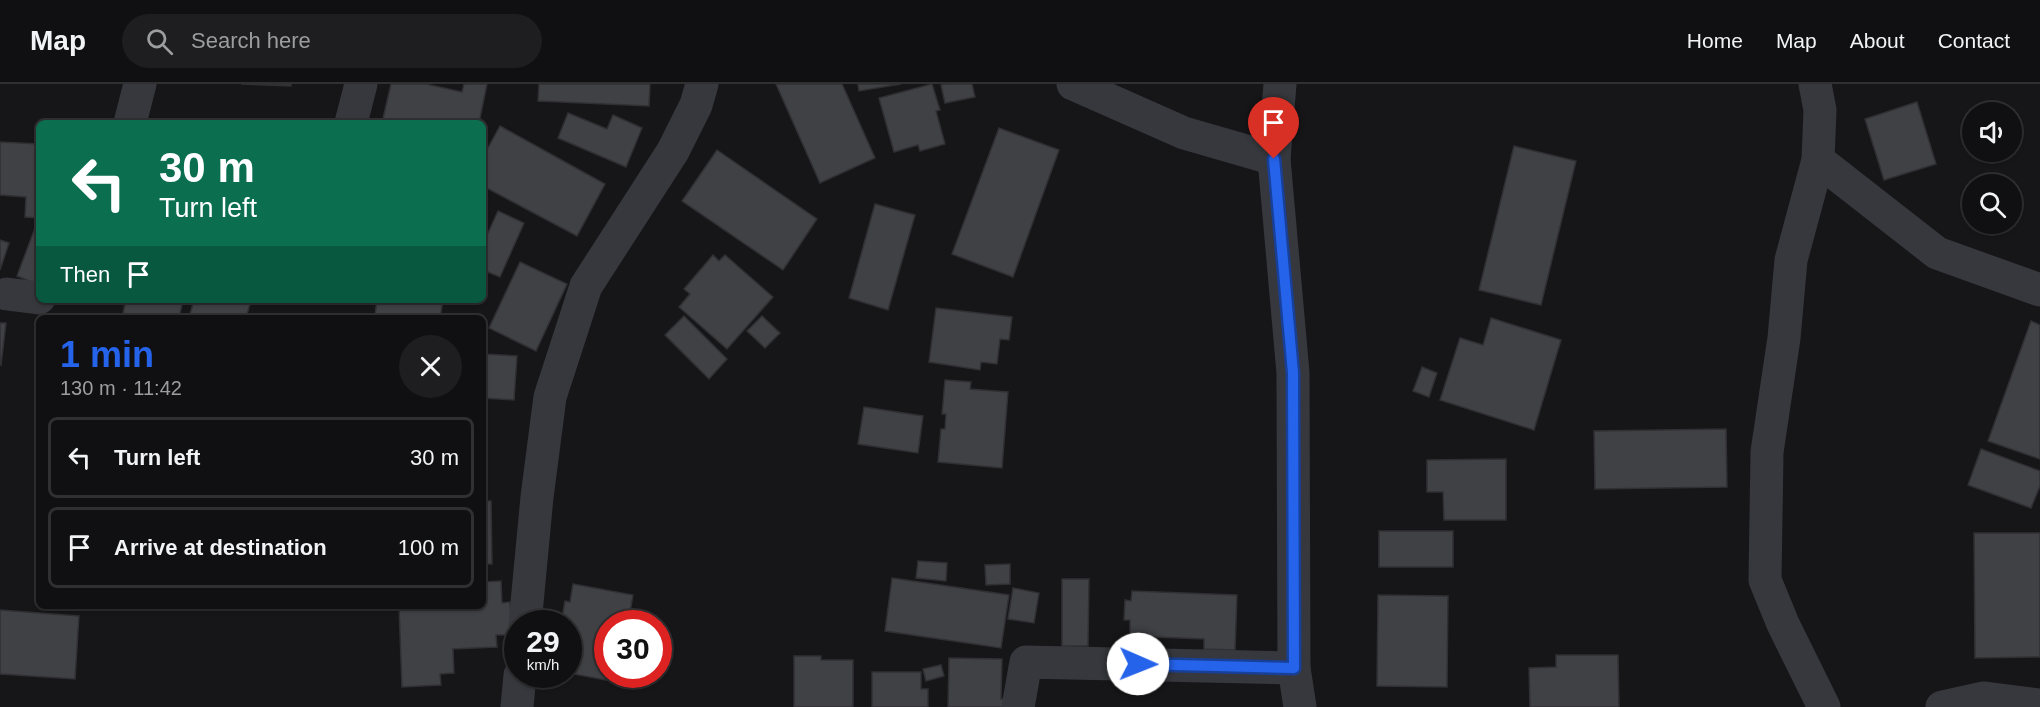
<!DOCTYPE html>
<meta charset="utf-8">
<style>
:root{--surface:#101012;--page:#1e1e20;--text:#f1f3f6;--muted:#9c9d9f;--line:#303032;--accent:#2563eb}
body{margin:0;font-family:Helvetica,sans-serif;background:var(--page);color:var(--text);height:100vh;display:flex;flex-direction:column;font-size:22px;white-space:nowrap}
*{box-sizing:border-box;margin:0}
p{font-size:20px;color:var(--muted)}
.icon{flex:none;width:33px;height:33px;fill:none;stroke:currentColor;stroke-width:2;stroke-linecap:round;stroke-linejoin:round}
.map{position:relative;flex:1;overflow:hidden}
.details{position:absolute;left:36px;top:231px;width:450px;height:294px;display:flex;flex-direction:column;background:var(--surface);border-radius:9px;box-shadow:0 2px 4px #0004,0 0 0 2px var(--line)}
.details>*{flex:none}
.hud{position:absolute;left:36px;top:36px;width:450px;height:183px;border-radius:9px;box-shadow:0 2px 4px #0004,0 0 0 2px var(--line);background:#0b6e4f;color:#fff;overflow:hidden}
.controls{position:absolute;left:1962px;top:18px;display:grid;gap:12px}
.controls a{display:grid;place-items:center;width:60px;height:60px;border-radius:50%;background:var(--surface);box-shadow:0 2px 4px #0004,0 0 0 2px var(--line);font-size:30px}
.speed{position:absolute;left:504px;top:526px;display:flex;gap:12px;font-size:30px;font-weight:700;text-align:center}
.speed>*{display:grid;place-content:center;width:78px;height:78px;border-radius:50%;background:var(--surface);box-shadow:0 2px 4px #0004,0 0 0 2px var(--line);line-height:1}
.speed small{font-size:15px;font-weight:400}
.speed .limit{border:9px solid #d22;background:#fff;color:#111}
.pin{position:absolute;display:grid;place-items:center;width:51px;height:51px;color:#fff;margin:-62px -26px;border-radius:50% 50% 50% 0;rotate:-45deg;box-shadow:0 0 6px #0007}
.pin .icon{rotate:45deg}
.me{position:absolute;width:66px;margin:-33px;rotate:91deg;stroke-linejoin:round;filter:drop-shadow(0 0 4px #0008)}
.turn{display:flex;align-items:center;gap:21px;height:126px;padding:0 24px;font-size:27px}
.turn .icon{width:78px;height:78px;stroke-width:2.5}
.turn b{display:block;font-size:42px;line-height:51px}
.then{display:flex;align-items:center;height:57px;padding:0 24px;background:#0003;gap:12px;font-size:22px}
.round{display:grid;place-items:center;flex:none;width:63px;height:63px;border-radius:32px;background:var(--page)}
.headline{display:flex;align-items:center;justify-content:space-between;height:102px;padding:0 24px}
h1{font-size:36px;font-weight:600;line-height:45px;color:var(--accent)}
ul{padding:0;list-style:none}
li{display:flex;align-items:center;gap:18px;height:81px;margin:0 12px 9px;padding:0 12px;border:3px solid var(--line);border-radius:9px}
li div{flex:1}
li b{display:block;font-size:22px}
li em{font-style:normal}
header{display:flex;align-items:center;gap:36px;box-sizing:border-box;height:84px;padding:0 30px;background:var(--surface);border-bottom:2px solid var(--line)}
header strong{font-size:28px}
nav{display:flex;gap:33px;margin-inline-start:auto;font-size:21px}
.search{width:420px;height:54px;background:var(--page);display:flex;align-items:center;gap:15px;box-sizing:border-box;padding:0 21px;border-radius:33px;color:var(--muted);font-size:22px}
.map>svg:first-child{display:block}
.building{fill:#404145;stroke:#303034;stroke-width:1.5}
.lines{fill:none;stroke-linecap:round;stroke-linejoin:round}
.minor{stroke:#37383d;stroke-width:33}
.route-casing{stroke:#184099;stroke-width:15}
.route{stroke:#2563eb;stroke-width:10}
</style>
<header>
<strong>Map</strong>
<div class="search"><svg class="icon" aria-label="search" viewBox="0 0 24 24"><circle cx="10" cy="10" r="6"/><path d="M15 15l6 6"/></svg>Search here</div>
<nav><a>Home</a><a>Map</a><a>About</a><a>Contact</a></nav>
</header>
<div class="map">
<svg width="2040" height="623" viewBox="0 0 2040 623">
<rect width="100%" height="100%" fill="#161618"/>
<!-- building -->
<g class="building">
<path d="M241 0H291V2Z"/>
<path d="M391 0H426L462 8 464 0H487L479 39H382Z"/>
<path d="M539 0H650L649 22 538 17Z"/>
<path d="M776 0H842L875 74 820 99Z"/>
<path d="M858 0H901L859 7Z"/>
<path d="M932 0 940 26 936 27 945 60 920 67 918 61 894 68 879 14Z"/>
<path d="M945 0H972L975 13 945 19 941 1Z"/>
<path d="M1917 18 1936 80 1884 96 1865 35Z"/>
<path d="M568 29 607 45 613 31 642 44 626 83 558 54Z"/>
<path d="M500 42 605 100 577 152 483 102V73Z"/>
<path d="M999 44 1059 66 1013 193 952 170Z"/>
<path d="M0 58 39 60V134L25 133 26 113 0 111Z"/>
<path d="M1514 62 1576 77 1541 221 1479 206Z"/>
<path d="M717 66 817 135 783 186 682 117Z"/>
<path d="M875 120 915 131 888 226 849 214Z"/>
<path d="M498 127 524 139 500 193 483 186V160Z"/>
<path d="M35 144 39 146V201L17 192Z"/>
<path d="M0 156 9 159 0 186Z"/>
<path d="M713 171 719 177 725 171 773 213 727 265 679 223 690 210 684 205Z"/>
<path d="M520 178 567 200 536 267 489 244Z"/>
<path d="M126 216H183L179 234H122Z"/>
<path d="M194 216H251L246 234H189Z"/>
<path d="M377 216H443L440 234H394L375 231Z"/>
<path d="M936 224 1012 233 1009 256 1000 255 997 280 981 278 980 286 929 278Z"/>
<path d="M684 232 727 275 709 295 665 251Z"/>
<path d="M762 232 780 249 765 264 747 247Z"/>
<path d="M1491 234 1561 256 1534 346 1440 316 1460 254 1483 261Z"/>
<path d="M2031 237 2040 241V375L1988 357Z"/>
<path d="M0 239H6L1 281H0Z"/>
<path d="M483 270 517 272 514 316 483 314Z"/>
<path d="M1422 283 1437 289 1429 313 1413 307Z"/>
<path d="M945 296 971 298 970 305 1008 308 1002 384 938 378 941 345H945L946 330H942Z"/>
<path d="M864 323 923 332 918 369 858 360Z"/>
<path d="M1726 345 1727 403 1595 405 1594 347Z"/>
<path d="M1981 365 2040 387V402L2031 424 1968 401Z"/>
<path d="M1506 375V436H1444L1443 408H1427V376Z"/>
<path d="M483 417H491L492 480H483Z"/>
<rect x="1379" y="447" width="74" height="36"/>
<path d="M1974 449H2040V573L1975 574Z"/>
<path d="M918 477 947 479 946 497 916 494Z"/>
<path d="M1010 480V500L986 501 985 481Z"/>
<path d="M892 494 1009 511 1001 564 885 547Z"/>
<path d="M1062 495H1089L1088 562H1062Z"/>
<path d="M501 497 502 519 510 518 512 551H496L497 563 453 565 454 589 440 590 441 601 402 603 399 522H483V498Z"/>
<path d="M573 500 633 511 628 540H608V591H618L617 598 568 589V540H561L565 517 570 518Z"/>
<path d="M1013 504 1039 509 1034 539 1008 535Z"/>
<path d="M1132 507 1237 511 1235 566 1204 565V555L1130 552V536H1124L1125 516 1131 517Z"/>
<path d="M1378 511 1448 512 1447 603 1377 602Z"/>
<path d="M0 526 79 532 75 595 0 590Z"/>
<path d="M1556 571H1618L1619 623H1530L1529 584 1556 583Z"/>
<path d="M794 572H821V576H853V623H794Z"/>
<path d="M949 574 1002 575 1001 615H1008V623H948Z"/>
<path d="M941 581 944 592 926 597 923 585Z"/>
<path d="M872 588H921V605H928V623H872Z"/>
</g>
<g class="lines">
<!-- minor -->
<g class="minor">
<path d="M1073 0 1184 49 1274 75"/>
<path d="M1280 0 1274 75 1293 289 1294 584 1300 623"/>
<path d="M1815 0 1820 26 1818 76 1791 176 1784 254 1767 368 1765 496 1783 540 1824 623"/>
<path d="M130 39 140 0"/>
<path d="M351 39 361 0"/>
<path d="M1818 76 1937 169 2040 206"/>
<path d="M7 210 39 214"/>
<path d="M525 540 537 413 550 313 586 202 673 67 696 21 702 0"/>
<path d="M517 623 520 591"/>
<path d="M1018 623 1026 578 1294 584"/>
<path d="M1942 623 1983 614 2040 621"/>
</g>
</g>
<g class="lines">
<defs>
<path id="route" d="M1138 580 1294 584 1293 289 1274 75"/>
</defs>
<!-- route casing -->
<use href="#route" class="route-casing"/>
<!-- route -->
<use href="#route" class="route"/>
</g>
</svg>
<div class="controls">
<a><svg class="icon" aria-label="sound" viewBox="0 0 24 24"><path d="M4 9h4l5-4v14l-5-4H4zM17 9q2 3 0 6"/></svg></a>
<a><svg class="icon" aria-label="search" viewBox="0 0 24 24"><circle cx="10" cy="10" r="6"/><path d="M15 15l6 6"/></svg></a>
</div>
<div class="speed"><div>29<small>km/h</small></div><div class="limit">30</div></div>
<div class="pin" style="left:1274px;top:75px;background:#d93025"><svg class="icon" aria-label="arrive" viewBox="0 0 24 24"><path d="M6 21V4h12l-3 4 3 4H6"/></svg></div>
<svg class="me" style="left:1138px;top:580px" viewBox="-20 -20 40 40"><circle r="19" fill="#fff"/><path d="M0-13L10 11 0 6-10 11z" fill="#2563eb"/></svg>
<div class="hud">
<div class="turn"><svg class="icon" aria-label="left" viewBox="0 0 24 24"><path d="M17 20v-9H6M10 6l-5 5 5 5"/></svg><div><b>30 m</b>Turn left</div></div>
<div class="then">Then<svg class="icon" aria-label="arrive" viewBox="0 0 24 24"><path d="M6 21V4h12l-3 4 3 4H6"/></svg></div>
</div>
<section class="details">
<div class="headline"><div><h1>1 min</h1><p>130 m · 11:42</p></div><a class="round"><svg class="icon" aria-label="close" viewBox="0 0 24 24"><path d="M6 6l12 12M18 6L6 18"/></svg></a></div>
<ul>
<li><svg class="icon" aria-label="left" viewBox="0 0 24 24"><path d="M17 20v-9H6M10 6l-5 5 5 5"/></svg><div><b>Turn left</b></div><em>30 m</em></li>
<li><svg class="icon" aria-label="arrive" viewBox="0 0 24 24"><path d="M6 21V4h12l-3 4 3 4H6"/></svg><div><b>Arrive at destination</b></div><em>100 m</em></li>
</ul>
</section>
</div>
